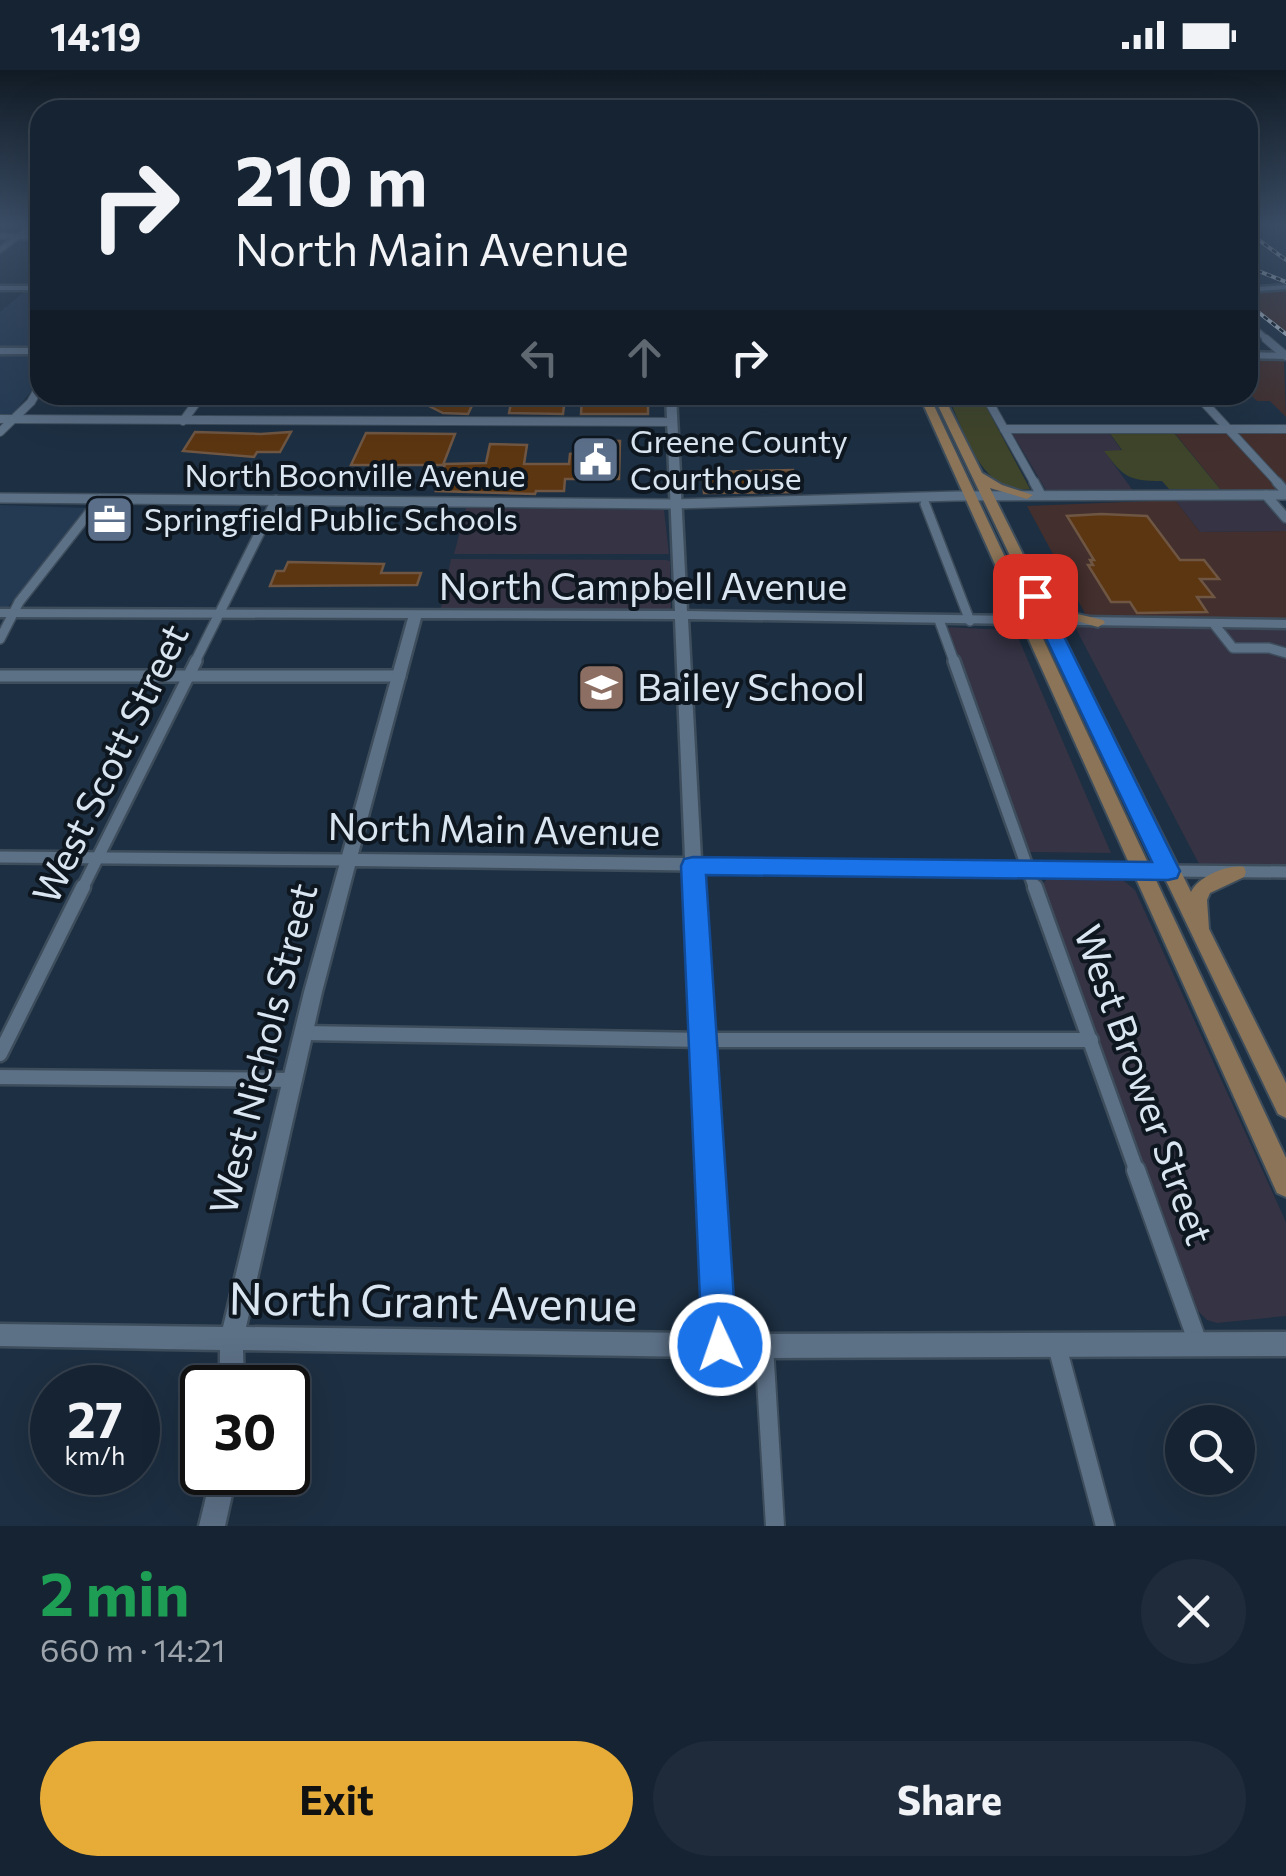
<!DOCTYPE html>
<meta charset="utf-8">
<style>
:root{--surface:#162332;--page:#1f2b3a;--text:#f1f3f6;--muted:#9ea4ac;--line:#35404d;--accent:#e7ac37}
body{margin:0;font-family:Commissioner,sans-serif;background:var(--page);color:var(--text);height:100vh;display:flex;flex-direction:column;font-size:38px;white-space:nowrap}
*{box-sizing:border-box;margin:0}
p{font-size:32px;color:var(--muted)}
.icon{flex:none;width:55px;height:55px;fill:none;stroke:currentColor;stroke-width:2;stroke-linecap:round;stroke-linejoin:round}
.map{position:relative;height:1456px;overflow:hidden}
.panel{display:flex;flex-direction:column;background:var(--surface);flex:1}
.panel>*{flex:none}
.top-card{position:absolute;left:30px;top:30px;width:1228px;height:305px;border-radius:30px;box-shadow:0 10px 40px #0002,0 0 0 2px var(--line);background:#162332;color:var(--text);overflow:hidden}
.fabs{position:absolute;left:1165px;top:1335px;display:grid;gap:20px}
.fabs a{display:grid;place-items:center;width:90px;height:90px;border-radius:50%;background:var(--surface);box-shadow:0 10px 40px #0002,0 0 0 2px var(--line);font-size:50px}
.speed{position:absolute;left:30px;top:1295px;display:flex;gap:20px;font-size:50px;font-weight:700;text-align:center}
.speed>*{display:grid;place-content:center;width:130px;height:130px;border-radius:50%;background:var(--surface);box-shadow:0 10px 40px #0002,0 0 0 2px var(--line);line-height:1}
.speed small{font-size:25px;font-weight:400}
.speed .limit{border:5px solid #111;border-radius:15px;background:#fff;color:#111}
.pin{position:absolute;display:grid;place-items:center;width:85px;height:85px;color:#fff;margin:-42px;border-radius:20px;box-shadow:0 5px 15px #0006}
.me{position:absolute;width:110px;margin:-55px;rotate:357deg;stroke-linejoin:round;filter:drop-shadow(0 0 8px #0008)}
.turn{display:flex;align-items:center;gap:35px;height:210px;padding:0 40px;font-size:45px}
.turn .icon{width:130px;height:130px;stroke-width:2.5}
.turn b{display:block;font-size:70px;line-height:85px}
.lanes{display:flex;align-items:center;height:95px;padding:0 40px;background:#0003;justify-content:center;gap:50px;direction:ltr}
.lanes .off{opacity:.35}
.round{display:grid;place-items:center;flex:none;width:105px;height:105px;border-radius:52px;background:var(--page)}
.overview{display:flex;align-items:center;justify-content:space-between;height:170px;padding:0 40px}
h1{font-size:60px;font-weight:700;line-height:75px;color:#1e9e55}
.primary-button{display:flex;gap:20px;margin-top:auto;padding:20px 40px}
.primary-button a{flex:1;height:115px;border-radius:60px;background:var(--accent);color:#111;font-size:40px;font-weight:700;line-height:115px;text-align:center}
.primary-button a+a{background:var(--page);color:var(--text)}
.status{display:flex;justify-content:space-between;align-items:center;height:70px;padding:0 50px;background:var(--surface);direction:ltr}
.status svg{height:28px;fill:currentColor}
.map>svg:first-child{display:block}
.commercial{fill:#353344}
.industrial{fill:#432f2d}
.built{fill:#243a52}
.green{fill:#3f452a}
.building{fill:#5c3511;stroke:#6e5643;stroke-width:2.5}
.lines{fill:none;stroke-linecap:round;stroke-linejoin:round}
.street-far5-casing{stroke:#3d4d5c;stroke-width:8}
.street-far4-casing{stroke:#3d4d5c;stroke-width:10}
.street-far3-casing{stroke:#3d4d5c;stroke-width:12}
.street-far2-casing{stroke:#3d4d5c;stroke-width:16}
.street-far1-casing{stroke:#3d4d5c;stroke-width:19}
.street-casing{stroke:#3d4d5c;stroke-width:22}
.secondary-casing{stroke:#3d4d5c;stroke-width:5}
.primary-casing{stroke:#3d4d5c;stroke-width:4}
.street-far5{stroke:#5c7086;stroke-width:5}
.street-far4{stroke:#5c7086;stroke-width:8}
.street-far3{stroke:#5c7086;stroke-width:9}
.street-far2{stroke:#5c7086;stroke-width:11}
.street-far1{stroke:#5c7086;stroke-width:14}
.street{stroke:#5c7086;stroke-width:18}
.secondary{fill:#5c7086;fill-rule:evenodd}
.primary{fill:#8b7457;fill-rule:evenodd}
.rail-casing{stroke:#bfcbd8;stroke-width:4}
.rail{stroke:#0e171f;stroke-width:2.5;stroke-dasharray:5;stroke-linecap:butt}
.route{fill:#1a73e8;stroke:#114b97;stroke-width:2.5}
.labels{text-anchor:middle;stroke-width:8;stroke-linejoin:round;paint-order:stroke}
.far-poi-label{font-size:32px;fill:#d9e5f1;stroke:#0e171f;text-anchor:start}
.far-street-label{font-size:32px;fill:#d9e5f1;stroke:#0e171f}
.street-label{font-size:38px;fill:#d9e5f1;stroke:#0e171f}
.poi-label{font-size:38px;fill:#d9e5f1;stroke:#0e171f;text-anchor:start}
.near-street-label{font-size:45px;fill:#d9e5f1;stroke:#0e171f}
</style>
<div class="status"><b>14:19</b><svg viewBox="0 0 49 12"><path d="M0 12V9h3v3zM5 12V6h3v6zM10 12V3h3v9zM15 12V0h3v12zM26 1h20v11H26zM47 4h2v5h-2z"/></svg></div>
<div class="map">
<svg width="1286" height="1456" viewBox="0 0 1286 1456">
<rect width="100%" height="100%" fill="#1d2f42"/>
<!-- commercial -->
<g class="commercial">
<path d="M1108 361 1122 381 1105 382 1134 422 1046 420 1012 363Z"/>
<path d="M1260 428 1286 455V461L1200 462 1175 430Z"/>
<path d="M466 438 664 440 669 484H454Z"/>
<path d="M451 489 666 490 670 491 671 538 665 542H440Z"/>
<path d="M1074 555 1286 558V795L1199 794Z"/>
<path d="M946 557 1006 560 1017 565 1111 783 1027 782Z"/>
<path d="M1047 809 1123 810 1135 820 1286 1152V1246L1217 1253 1207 1250 1193 1236 1042 815Z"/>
</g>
<!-- industrial -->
<g class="industrial">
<path d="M1286 221V262L1248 232V224Z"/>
<path d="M1248 288 1284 291 1286 347 1270 331H1257L1248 322Z"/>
<path d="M1173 361 1225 362 1280 420H1221Z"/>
<path d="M1235 362H1286V415L1271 403Z"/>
<path d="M1175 430 1200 462 1286 461V549L1087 547 1027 436Z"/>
</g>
<!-- built -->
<g class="built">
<path d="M25 221H40V279L0 278V242Z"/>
<path d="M0 283 40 284V310L13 344 0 347Z"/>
<path d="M0 435 86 438 8 537 0 540Z"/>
</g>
<!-- green -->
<g class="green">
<path d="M947 325H980L1030 419C981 426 965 361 947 325Z"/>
<path d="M1109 362 1174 363 1220 419H1169L1162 411C1128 411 1124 407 1104 381L1122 380Z"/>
</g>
<!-- building -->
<g class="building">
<path d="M440 325H477L468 344 443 343 425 334 438 332Z"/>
<path d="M512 328H565L563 344 509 343Z"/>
<path d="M582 328 648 329V344H581Z"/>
<path d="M195 362 261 364 291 362 280 382H257L254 387 183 381Z"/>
<path d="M366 363 455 364 443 395H351Z"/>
<path d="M580 370 620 371 619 409H565L564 421H536L535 424 436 421 445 394 486 393 490 374 527 375 524 394H569L570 384 579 383Z"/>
<path d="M793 400 800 422 704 423 702 402Z"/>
<path d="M1101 444 1147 446 1180 490H1204L1219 509H1200L1214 527H1197L1207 542 1137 543 1130 532H1111L1088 495H1093L1090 490H1094L1067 446Z"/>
<path d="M288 492 384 494 381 503H421L417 515 270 516 276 501H284Z"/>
</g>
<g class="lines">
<defs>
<g id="street-far5">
<path d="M0 166 40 167"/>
<path d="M0 180 32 156"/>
<path d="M1248 253 1269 271"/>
</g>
<g id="street-far4">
<path d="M1266 269 1286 286"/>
<path d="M985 325 1035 414"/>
<path d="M1197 325 1279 414"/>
<path d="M0 349 673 352"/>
<path d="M183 351 202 325"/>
<path d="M1004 359H1286"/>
<path d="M0 362 31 332 40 316"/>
</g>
<g id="street-far3">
<path d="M1034 412 1041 425"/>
<path d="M1277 412 1286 422"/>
<path d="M1266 425 1286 448"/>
<path d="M0 428 674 434 958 426 1286 425"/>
<path d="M925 434 970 551"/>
<path d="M939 550 955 594"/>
<path d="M1214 554 1233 578H1269L1286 583"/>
<path d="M0 569 19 532 100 429"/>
<path d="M194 594 276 430"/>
</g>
<g id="street-far2">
<path d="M954 591 1035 819"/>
<path d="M0 606H400"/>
<path d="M0 787 350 790"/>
<path d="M693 796 694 819"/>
<path d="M1168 801 1286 802"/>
<path d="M82 819 196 591"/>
</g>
<g id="street-far1">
<path d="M694 817 710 1102"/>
<path d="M1035 817 1137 1102"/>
<path d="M303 963 703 970H1091"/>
<path d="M0 984 83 817"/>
<path d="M0 1007 293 1010"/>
</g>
<g id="street">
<path d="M710 1100 720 1275"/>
<path d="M1136 1100 1199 1276"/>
<path d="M764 1276 775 1456"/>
<path d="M1057 1276 1105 1456"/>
</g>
<g id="secondary">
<path d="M1286 215V219L1248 222V218Z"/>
<rect x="0" y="216" width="40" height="4"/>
<rect x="0" y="278" width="40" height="6"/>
<path d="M1248 282 1286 283V289L1248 288Z"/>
<path d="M666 325H676L687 541 1286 550V558L688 549 701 789 1168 795 1174 797 1176 801 1174 805 1168 807 355 796 322 922 246 1257 764 1264 1286 1262V1286L764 1288 243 1280 244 1318H220V1280L0 1276V1254L223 1257 304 922 408 548 0 547V539L675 541ZM421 548 675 549 685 788 358 784Z"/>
<path d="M212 1402H237L225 1456H199Z"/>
</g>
<g id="primary">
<path d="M919 325H929L1286 1088V1127L1277 1123Z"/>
<path d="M933 325H943L982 403 1002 415 1033 425 1027 429 990 418 1044 527 1069 542 1103 550 1105 553 1098 557 1052 544 1191 822C1198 807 1227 794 1244 797L1246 802 1244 807 1210 823 1207 830 1209 859 1286 1013V1048L1278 1044Z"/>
</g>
</defs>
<!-- street-far5 casing -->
<use href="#street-far5" class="street-far5-casing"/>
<!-- street-far4 casing -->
<use href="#street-far4" class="street-far4-casing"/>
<!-- street-far3 casing -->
<use href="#street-far3" class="street-far3-casing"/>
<!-- street-far2 casing -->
<use href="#street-far2" class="street-far2-casing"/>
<!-- street-far1 casing -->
<use href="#street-far1" class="street-far1-casing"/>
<!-- street casing -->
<use href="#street" class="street-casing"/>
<!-- secondary casing -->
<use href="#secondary" class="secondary-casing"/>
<!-- primary casing -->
<use href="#primary" class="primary-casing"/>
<!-- street-far5 -->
<use href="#street-far5" class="street-far5"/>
<!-- street-far4 -->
<use href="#street-far4" class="street-far4"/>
<!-- street-far3 -->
<use href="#street-far3" class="street-far3"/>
<!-- street-far2 -->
<use href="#street-far2" class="street-far2"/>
<!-- street-far1 -->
<use href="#street-far1" class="street-far1"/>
<!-- street -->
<use href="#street" class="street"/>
<!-- secondary -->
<use href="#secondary" class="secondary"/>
<!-- primary -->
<use href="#primary" class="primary"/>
<defs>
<g id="rail">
<path d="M1248 162 1286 190"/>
<path d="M1248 197 1286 212"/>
<path d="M1248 234 1286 264"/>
</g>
</defs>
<!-- rail casing -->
<use href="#rail" class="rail-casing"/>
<!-- rail -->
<use href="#rail" class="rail"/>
</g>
<!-- sky -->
<linearGradient id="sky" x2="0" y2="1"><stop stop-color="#101a24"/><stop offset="0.43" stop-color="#3a4d65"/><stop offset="1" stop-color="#3a4d65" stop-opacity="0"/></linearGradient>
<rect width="1286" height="360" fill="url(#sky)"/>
<!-- route -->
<path class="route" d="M1035 520 1044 526 1180 801 1177 808 1168 810 706 805 737 1275 732 1287 720 1292 707 1287 702 1275 681 796 684 789 693 787 1152 792 1026 526Z"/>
<!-- icons -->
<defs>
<symbol id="civic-square" viewBox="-11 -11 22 22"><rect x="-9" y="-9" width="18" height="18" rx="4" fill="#5c6f8a" stroke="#0e171f"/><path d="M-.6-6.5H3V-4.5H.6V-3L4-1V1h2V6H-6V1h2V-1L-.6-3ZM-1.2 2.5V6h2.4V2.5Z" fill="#fff"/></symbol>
<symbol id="office-square" viewBox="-11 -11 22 22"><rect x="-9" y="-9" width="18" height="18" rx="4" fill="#5c6f8a" stroke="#0e171f"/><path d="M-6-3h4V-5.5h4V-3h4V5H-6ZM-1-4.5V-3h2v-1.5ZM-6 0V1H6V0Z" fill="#fff"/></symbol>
<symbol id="school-square" viewBox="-11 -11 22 22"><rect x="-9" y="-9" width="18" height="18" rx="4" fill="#8d6e63" stroke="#0e171f"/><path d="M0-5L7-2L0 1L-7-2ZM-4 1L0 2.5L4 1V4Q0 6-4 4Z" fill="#fff"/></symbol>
</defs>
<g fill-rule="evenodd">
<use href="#civic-square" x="568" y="362" width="55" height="55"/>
<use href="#office-square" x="82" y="422" width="55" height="55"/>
<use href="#school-square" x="574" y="590" width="55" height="55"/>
</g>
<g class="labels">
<!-- far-poi labels -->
<g class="far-poi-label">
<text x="630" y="383">Greene County<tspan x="630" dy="37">Courthouse</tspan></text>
<text x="144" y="461">Springfield Public Schools</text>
</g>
<!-- far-street labels -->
<g class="far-street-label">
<text x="355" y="417">North Boonville Avenue</text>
</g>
<!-- street labels -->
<g class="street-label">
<text x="643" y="530">North Campbell Avenue</text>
<text transform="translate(111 694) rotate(-64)" y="13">West Scott Street</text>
<text transform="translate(494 760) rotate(1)" y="13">North Main Avenue</text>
<text transform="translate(264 979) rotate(-76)" y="13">West Nichols Street</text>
<text transform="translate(1143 1015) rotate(70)" y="13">West Brower Street</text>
</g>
<!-- poi labels -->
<g class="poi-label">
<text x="637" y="631">Bailey School</text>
</g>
<!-- near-street labels -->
<g class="near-street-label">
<text transform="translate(433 1232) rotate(1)" y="16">North Grant Avenue</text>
</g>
</g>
</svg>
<div class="fabs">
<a><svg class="icon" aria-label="search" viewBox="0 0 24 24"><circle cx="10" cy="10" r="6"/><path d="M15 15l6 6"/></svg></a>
</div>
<div class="speed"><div>27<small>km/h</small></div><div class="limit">30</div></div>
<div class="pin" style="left:1035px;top:526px;background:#d93025"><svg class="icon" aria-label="arrive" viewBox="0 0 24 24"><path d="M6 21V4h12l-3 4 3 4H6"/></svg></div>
<svg class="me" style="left:720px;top:1275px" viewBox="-20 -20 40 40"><circle r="17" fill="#1a73e8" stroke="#fff" stroke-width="3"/><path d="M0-11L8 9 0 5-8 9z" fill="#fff"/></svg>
<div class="top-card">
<div class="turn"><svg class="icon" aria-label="right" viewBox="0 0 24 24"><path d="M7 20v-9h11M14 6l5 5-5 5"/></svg><div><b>210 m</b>North Main Avenue</div></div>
<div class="lanes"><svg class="icon off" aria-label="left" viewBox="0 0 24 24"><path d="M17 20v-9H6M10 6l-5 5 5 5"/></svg><svg class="icon off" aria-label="ahead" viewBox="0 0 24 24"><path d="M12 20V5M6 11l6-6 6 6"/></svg><svg class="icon" aria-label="right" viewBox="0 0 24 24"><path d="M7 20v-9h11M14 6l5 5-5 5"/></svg></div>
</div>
</div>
<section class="panel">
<div class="overview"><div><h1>2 min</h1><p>660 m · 14:21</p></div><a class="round"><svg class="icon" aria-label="close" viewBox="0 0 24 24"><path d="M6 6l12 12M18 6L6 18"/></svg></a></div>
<div class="primary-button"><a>Exit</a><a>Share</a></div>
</section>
